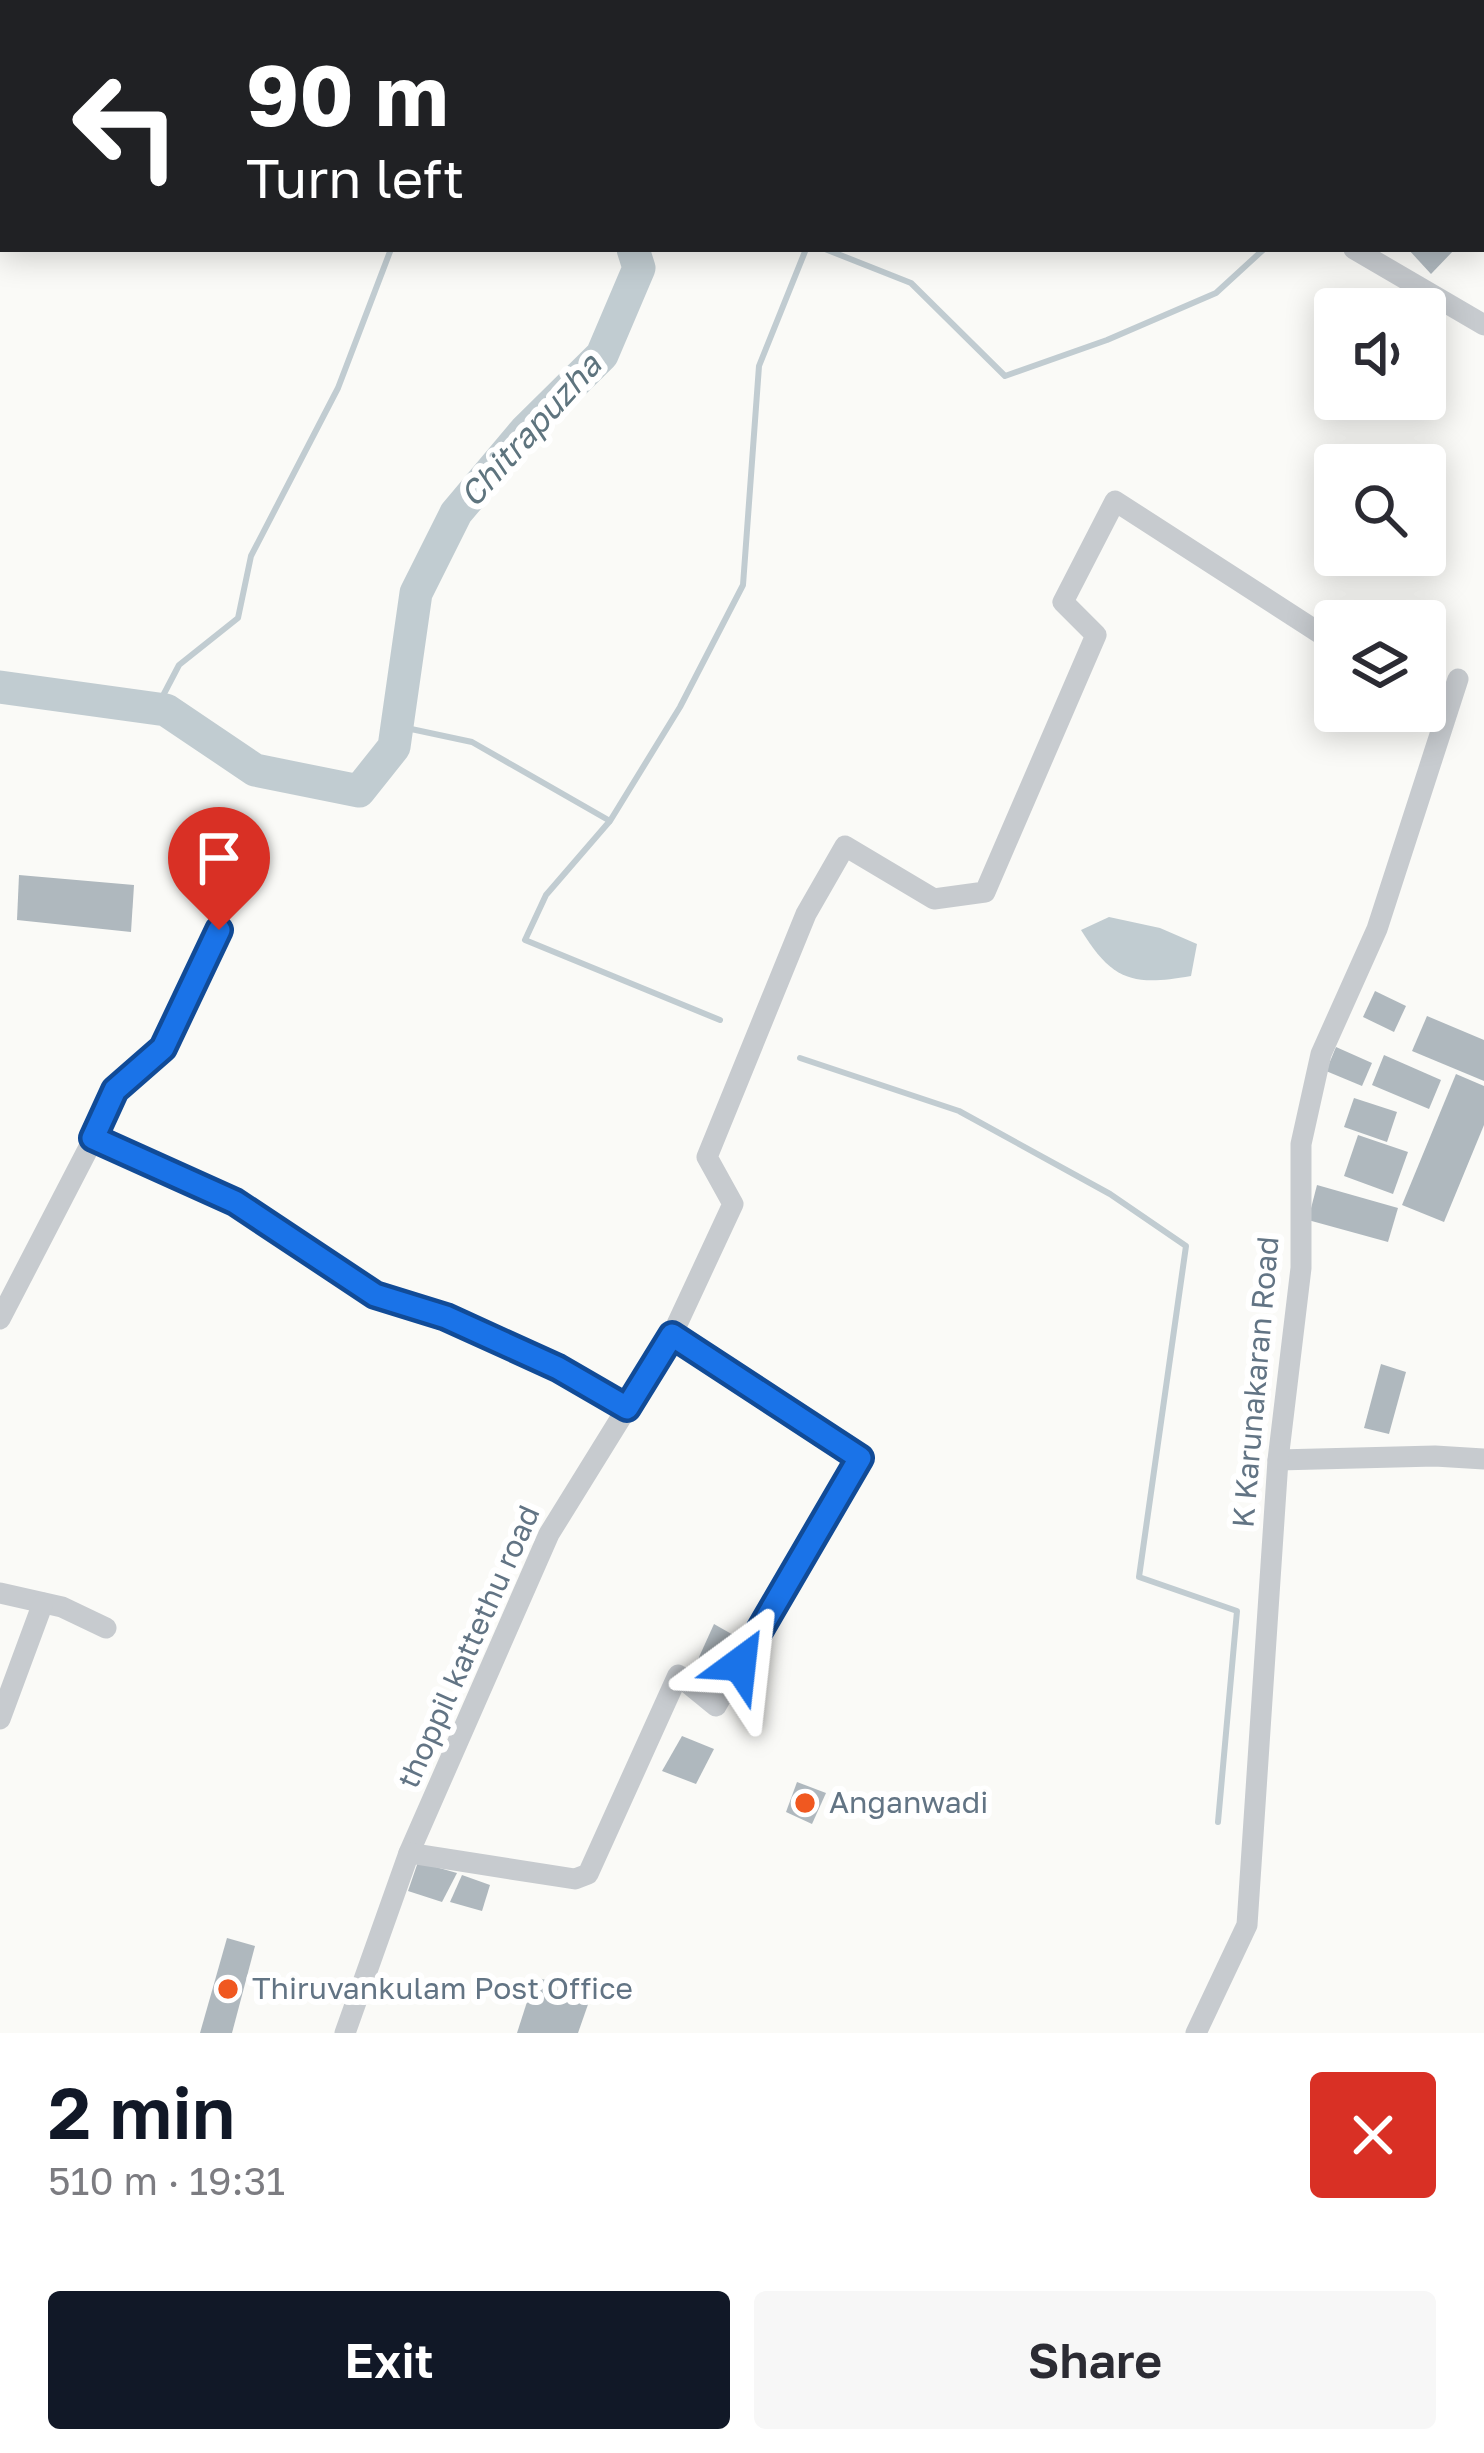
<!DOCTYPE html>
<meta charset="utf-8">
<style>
:root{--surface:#fff;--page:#f7f7f7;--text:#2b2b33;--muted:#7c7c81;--accent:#111827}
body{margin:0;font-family:"Golos Text",sans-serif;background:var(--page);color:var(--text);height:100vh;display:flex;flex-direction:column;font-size:45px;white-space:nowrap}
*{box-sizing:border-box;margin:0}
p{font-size:39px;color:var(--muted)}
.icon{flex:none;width:66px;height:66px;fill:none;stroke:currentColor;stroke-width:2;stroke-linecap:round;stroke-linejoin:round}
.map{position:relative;height:2033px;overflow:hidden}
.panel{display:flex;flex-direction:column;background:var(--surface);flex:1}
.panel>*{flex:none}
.top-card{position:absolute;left:0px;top:0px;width:1485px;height:252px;box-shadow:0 6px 30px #0003;background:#202124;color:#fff;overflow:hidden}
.buttons{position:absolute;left:1314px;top:288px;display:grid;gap:24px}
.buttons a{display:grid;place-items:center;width:132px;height:132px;border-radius:12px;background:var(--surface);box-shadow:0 6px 30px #0003;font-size:60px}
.pin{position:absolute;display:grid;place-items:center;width:102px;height:102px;color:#fff;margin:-123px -51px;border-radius:50% 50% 50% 0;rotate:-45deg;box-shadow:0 0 12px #0007}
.pin .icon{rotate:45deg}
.me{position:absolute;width:132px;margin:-66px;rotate:30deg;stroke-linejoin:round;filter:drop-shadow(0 0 9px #0008)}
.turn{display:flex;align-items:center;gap:42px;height:252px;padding:0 48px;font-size:54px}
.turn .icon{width:156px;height:156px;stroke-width:2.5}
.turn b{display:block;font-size:84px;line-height:102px}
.round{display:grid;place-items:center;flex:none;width:126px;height:126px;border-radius:12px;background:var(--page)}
.overview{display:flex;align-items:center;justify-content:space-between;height:204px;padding:0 48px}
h1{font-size:72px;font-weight:600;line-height:90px;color:var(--accent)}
.action{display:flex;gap:24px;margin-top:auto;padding:24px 48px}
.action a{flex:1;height:138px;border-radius:12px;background:var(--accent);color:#fff;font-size:48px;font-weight:600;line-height:138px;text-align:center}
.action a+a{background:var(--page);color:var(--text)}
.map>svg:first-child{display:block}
.water{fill:#c1ccd1}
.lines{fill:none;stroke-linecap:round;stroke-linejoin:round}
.stream{stroke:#c1ccd1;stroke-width:6}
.river{stroke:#c1ccd1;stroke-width:33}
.building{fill:#afb8be}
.street{stroke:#c7cbcf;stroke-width:21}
.route-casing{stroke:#114b97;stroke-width:30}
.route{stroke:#1a73e8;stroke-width:21}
.poi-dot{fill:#f05820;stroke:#fff;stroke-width:4.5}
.labels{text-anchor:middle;stroke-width:12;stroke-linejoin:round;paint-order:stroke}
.street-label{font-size:30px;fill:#627484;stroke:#fff}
.poi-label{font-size:30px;fill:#627484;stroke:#fff;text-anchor:start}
.water-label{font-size:33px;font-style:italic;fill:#5e747e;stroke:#fff}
</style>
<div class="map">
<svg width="1484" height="2033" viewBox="0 0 1484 2033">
<rect width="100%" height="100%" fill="#fafaf7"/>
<!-- water -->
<path class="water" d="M1109 917 1160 928 1197 944 1191 976C1134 986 1113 982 1081 930Z"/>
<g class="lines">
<!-- stream -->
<g class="stream">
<path d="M181 3 186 0"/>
<path d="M455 3 456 0"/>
<path d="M1316 3 1318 0"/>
<path d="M0 65H3"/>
<path d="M825 249 911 283 1005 376 1107 340 1216 293 1264 249"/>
<path d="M156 709 179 665 238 618 251 556 338 388 391 249"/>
<path d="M397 726 472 742 610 821 680 707 743 585 759 366 806 249"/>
<path d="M609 822 546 895 525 940 720 1020"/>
<path d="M800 1058 959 1111 1110 1194 1186 1246 1139 1577 1237 1611 1218 1822"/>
</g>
<!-- river -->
<g class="river">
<path d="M1050 0 1051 3"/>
<path d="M0 687 166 710 255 770 359 791 394 747 416 593 456 513 525 431 602 355 639 268 633 249"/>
</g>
</g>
<!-- building -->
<g class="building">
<path d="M1408 249H1455L1431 274Z"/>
<path d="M19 875 134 885 131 932 17 920Z"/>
<path d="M1375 991 1406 1006 1394 1032 1363 1017Z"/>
<path d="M1427 1016 1484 1040V1081L1412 1051Z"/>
<path d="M1336 1047 1372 1063 1362 1086 1326 1071Z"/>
<path d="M1384 1055 1441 1080 1429 1109 1372 1085Z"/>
<path d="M1456 1074 1484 1086V1125L1444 1222 1402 1205Z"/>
<path d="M1354 1098 1397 1112 1387 1142 1344 1127Z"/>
<path d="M1358 1135 1408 1152 1393 1194 1344 1176Z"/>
<path d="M1317 1185 1398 1208 1388 1242 1308 1220Z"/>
<path d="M1381 1364 1406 1372 1389 1434 1364 1428Z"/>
<path d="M714 1624 749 1644 716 1699 690 1677Z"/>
<path d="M682 1736 714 1749 696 1784 662 1771Z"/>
<path d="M797 1782 826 1793 812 1824 786 1812Z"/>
<path d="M418 1862 457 1873 442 1902 408 1891Z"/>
<path d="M462 1875 490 1885 482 1911 450 1902Z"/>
<path d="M227 1938 255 1946 232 2033H200Z"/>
<path d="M535 1977 592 1993 578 2033H517Z"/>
</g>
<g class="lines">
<!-- street -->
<g class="street">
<path d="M1354 249 1484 325"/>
<path d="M93 1139 235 1202 375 1295 446 1317 558 1368 627 1408 672 1335"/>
<path d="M0 1319 100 1126 115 1090 163 1049 219 930"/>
<path d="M1278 1460 1435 1456 1484 1459"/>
<path d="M0 1593 62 1607 106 1628"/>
<path d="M0 1719 43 1603"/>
<path d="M409 1853 549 1534 627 1408"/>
<path d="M345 2033 409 1853 575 1879 588 1874 678 1675 716 1706 860 1458 672 1335 733 1204 707 1157 806 914 845 846 934 899 985 892 1096 635 1063 602 1115 501 1335 643"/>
<path d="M1196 2033 1247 1925 1278 1460 1301 1268V1144L1321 1054 1377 929 1458 679"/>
</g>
</g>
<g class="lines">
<defs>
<path id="route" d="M219 930 163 1048 115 1090 93 1138 235 1202 375 1295 446 1317 558 1368 627 1408 672 1335 860 1458 740 1664"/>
</defs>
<!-- route casing -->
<use href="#route" class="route-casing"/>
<!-- route -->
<use href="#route" class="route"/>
</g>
<!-- markers -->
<g class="poi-dot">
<circle cx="805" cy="1803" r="12"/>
<circle cx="228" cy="1989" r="12"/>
</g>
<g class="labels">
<!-- street labels -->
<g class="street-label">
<text transform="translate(1256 1382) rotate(-85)" y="10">K Karunakaran Road</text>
<text transform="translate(469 1647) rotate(-66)" y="10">thoppil kattethu road</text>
</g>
<!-- poi labels -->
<g class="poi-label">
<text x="829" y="1813">Anganwadi</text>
<text x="252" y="1999">Thiruvankulam Post Office</text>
</g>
<!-- water labels -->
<g class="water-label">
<text transform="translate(530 430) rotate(-48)" y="12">Chitrapuzha</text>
</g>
</g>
</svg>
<div class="buttons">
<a><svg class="icon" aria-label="sound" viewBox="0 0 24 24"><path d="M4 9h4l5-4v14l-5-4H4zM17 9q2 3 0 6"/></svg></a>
<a><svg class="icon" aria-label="search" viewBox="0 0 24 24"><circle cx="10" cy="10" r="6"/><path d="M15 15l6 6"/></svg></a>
<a><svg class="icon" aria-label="layers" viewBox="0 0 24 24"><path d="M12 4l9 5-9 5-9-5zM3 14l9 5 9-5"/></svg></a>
</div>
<div class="pin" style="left:219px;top:930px;background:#d93025"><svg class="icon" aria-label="arrive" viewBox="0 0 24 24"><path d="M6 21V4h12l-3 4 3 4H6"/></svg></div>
<svg class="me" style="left:740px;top:1664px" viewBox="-20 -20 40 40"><path d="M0-17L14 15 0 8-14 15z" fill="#1a73e8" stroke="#fff" stroke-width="4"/></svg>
<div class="top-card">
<div class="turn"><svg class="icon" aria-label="left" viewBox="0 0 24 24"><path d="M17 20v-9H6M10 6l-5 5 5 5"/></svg><div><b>90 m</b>Turn left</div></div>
</div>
</div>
<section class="panel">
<div class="overview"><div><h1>2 min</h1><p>510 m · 19:31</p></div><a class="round" style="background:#d93025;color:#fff"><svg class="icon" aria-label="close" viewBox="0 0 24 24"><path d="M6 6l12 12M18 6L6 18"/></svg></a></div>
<div class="action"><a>Exit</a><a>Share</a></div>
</section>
